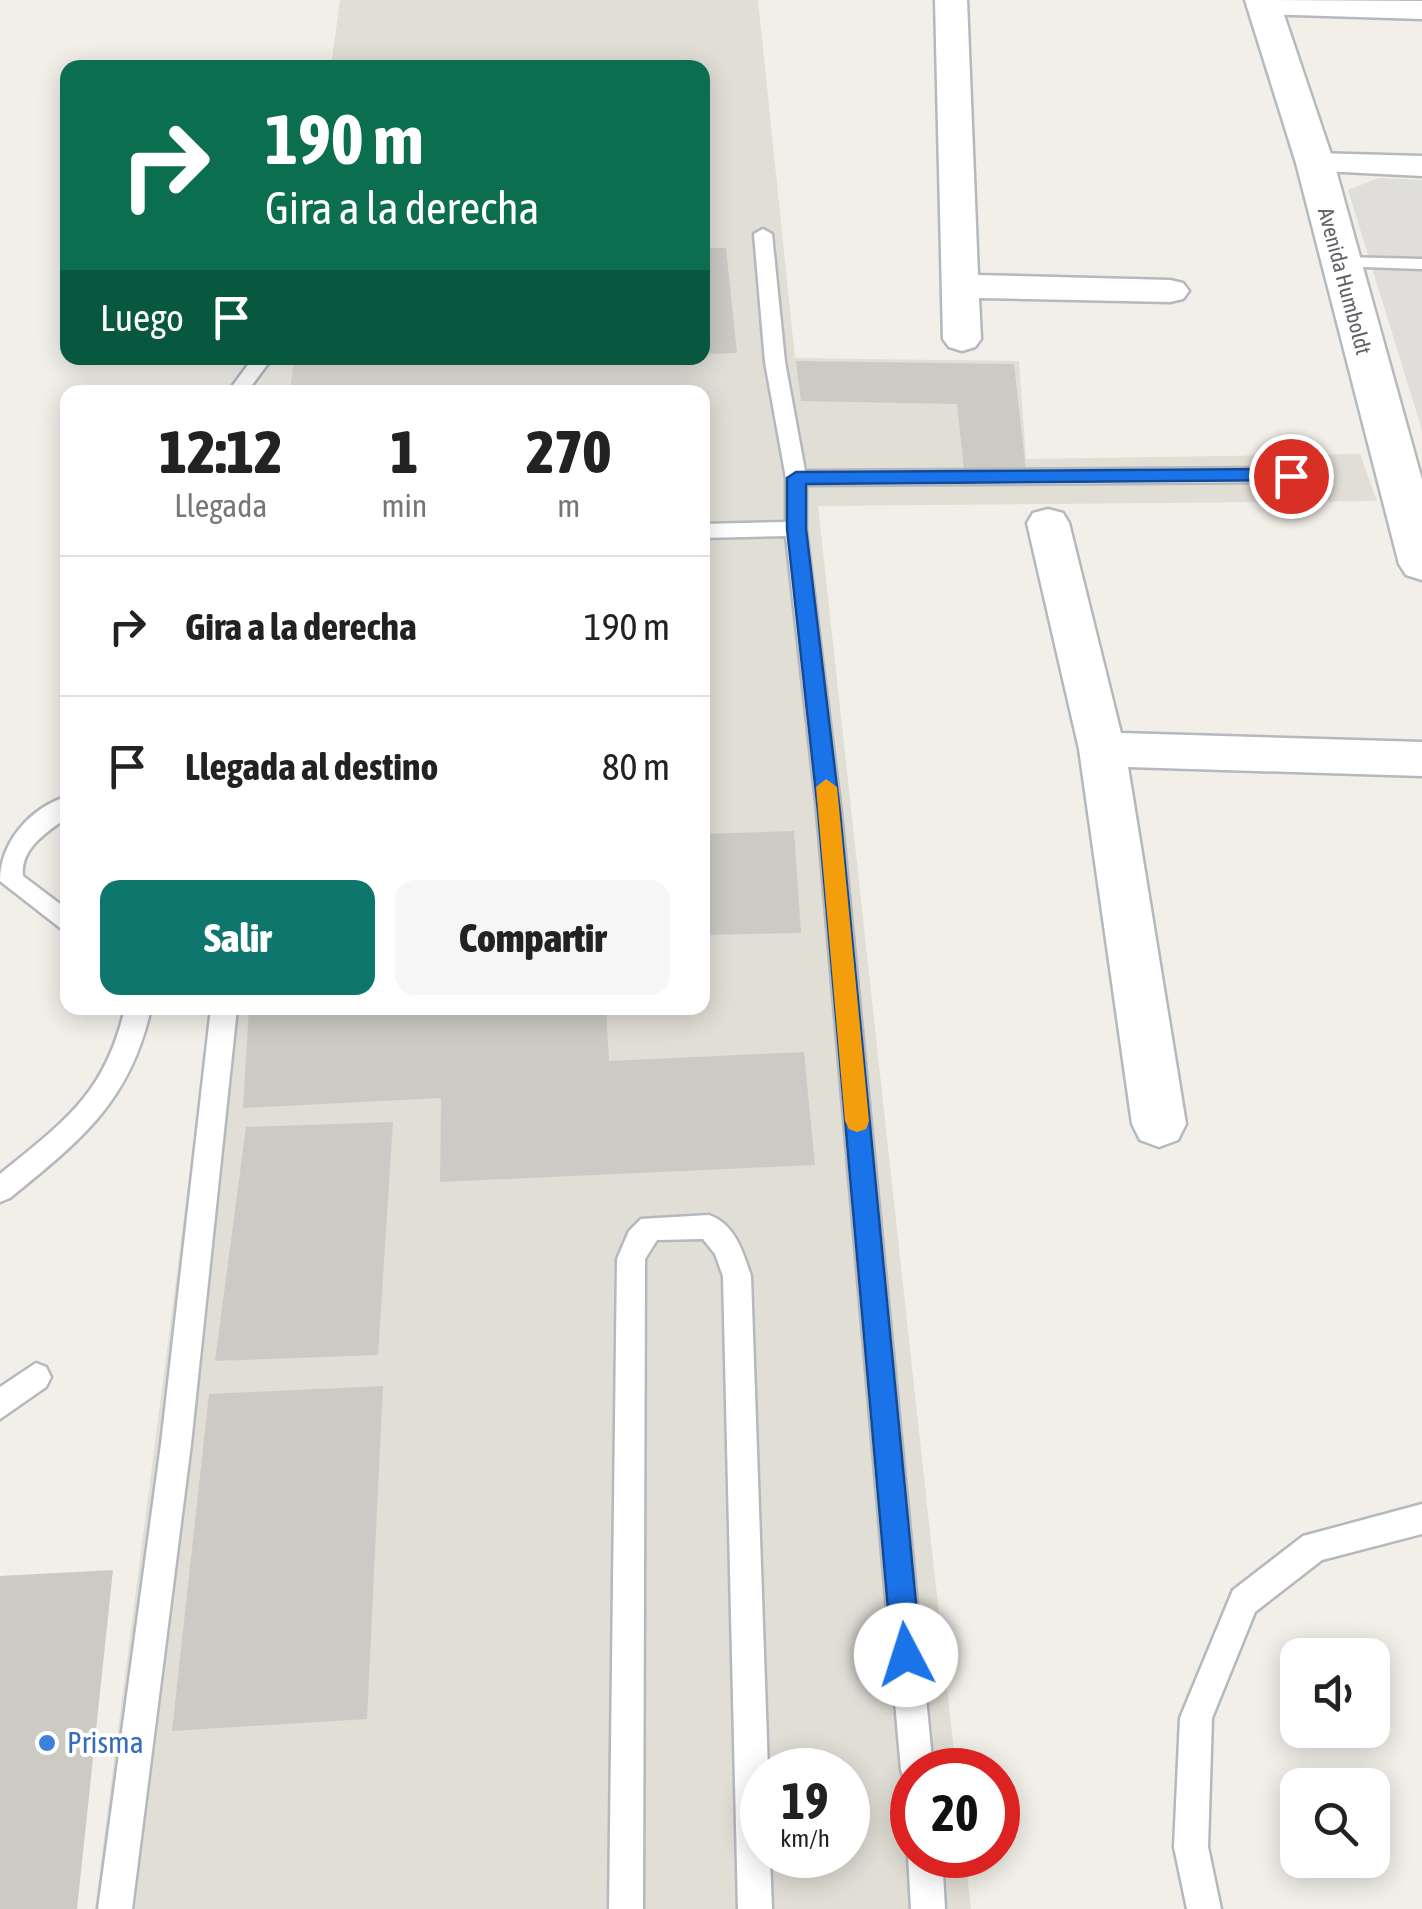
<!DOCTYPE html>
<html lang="es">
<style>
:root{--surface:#fff;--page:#f6f6f6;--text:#222;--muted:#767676;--line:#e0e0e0;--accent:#0f766e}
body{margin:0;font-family:"Asap Condensed",sans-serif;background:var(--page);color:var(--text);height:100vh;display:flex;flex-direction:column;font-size:38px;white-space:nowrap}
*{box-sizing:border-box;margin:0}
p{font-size:32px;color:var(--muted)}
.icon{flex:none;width:55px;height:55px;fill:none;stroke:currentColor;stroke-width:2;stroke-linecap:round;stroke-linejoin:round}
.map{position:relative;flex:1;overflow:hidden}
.drawer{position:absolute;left:60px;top:385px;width:650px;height:630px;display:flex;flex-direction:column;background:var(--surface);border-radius:20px;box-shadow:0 5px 25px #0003}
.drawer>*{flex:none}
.top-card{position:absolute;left:60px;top:60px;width:650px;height:305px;border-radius:20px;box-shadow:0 5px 25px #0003;background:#0b6e4f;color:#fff;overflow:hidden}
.tools{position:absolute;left:1280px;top:1638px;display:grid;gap:20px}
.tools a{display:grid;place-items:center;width:110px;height:110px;border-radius:20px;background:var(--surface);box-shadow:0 5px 25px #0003;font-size:50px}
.speed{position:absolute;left:740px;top:1748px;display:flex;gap:20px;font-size:50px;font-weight:700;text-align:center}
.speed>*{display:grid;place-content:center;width:130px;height:130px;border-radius:50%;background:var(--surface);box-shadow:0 5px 25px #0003;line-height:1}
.speed small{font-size:25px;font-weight:400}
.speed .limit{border:15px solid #d22;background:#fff;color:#111}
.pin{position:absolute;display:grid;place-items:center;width:85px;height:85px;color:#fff;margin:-42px;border:5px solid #fff;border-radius:50%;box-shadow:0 2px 10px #0007}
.me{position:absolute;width:110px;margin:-55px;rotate:355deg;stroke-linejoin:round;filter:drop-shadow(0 0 8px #0008)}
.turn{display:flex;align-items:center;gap:35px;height:210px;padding:0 40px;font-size:45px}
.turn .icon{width:130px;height:130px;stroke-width:2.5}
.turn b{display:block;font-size:70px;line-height:85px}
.then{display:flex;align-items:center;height:95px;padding:0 40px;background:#0003;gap:20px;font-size:38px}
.eta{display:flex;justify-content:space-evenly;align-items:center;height:170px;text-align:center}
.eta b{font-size:60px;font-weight:800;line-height:70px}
.button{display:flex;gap:20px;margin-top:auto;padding:20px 40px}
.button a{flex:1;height:115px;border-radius:20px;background:var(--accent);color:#fff;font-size:40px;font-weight:800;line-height:115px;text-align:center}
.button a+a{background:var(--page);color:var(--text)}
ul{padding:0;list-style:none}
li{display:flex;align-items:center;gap:30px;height:140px;padding:0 40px;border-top:2px solid var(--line)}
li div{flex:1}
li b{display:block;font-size:38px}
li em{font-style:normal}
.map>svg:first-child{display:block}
.industrial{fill:#e0deda}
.education{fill:#e1ded6;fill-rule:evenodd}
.building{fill:#cccac5}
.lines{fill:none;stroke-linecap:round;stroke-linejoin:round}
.lane-casing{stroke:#b5b8bc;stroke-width:5}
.street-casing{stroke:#b5b8bc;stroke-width:5}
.secondary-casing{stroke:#b6babf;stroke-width:5}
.lane{fill:#fff;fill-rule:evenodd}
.street{fill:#fff;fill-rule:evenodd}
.secondary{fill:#fff;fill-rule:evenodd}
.route{fill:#1a73e8;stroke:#114b97;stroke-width:2.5}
.slow{fill:#f59e0b}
.shop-dot{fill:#3f7fe0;stroke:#fff;stroke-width:4}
.labels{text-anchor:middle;stroke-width:8;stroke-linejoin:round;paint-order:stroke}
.far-street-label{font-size:22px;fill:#5f6368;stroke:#fff}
.near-shop-label{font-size:30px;fill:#366cbe;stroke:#fff;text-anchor:start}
</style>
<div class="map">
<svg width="1422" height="1909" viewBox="0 0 1422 1909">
<rect width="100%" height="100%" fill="#f1efe8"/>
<!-- industrial -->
<path class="industrial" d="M1378 178 1422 180V430L1348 190Z"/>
<!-- education -->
<path class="education" d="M340 0H758L795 358 1019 361 1026 459 1360 454 1377 501 818 506 956 1770H912V1855H965L971 1909H95L211 1008H702V392H290L294 358H702V68L331 67ZM762 1770H848V1855H762Z"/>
<!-- building -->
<g class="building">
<path d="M702 248H726L737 353 702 354Z"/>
<path d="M796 361 1014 364 1026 471 964 470 957 404 801 401Z"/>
<path d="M794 831 801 933 702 935V834Z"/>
<path d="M249 1008H606L609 1061 804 1052 815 1165 440 1182 441 1098 243 1108Z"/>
<path d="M393 1122 378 1355 215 1361 246 1127Z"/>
<path d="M383 1386 367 1719 172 1731 209 1394Z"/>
<path d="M113 1570 77 1909H0V1576Z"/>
</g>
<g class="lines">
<defs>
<g id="lane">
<path d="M763 229 772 234 785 362 805 471 1291 468 1301 475 1291 482 806 485V529L841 812 933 1770H912V1785L905 1782 901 1770 817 812 786 536 702 538V524L786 522V478L765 362 754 234Z"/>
<path d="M1340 257 1422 259V269L1334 266 1331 262Z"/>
<path d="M253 358H272L247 392H228Z"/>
<path d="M68 796V817C47 832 20 848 23 876L68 910V934L0 881C0 842 30 808 68 796Z"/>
<path d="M125 1008H151C130 1102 81 1140 10 1198L0 1202V1174C65 1121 105 1094 125 1008Z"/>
<path d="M211 1008H237L191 1444 132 1909H98L161 1444Z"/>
<path d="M709 1215C735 1224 743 1252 751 1276L768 1770H762V1855H770L772 1909H738L723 1276 715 1254 703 1239 657 1240 645 1259 643 1909H609L617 1259 629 1231 641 1219Z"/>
<path d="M36 1363 46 1367 51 1377 46 1387 0 1419V1387Z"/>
<path d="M1422 1504V1534L1322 1560 1255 1612 1212 1718 1208 1847 1221 1909H1187L1174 1847 1180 1718 1233 1590 1303 1536Z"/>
<path d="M912 1844V1855H942L945 1909H911L908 1855Z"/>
</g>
<g id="street">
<path d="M935 0H967L978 275 1170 280 1183 283 1189 291 1183 299 1170 302 979 298 981 339 975 347 962 351 949 347 943 339Z"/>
<path d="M1251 0 1422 1V19L1263 14 1252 12 1247 5Z"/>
<path d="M1315 153 1422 156V176L1303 170 1298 163 1303 156Z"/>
<path d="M1048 509 1063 513 1069 523 1121 733 1422 742V776L1128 767 1186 1124 1178 1140 1159 1147 1140 1140 1132 1124 1079 749 1027 523 1033 513Z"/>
</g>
<path id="secondary" d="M1245 0H1279L1334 163 1422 480V580L1406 575 1399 564 1296 163Z"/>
</defs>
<!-- lane casing -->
<use href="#lane" class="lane-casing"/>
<!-- street casing -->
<use href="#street" class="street-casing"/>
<!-- secondary casing -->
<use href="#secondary" class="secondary-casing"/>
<!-- lane -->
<use href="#lane" class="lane"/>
<!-- street -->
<use href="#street" class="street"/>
<!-- secondary -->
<use href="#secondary" class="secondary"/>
</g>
<!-- route -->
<path class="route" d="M1291 469 1300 476 1298 480 806 484V529L840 812 921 1655 916 1665 906 1669 896 1665 892 1655 818 812 787 529V478L796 472Z"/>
<!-- slow -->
<path class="slow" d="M826 779 837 787 869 1121 866 1129 857 1132 849 1129 845 1121 816 787Z"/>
<!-- markers -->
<circle class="shop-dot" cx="47" cy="1743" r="10"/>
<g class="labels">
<!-- far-street labels -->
<g class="far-street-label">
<text transform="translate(1345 281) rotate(75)" y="8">Avenida Humboldt</text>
</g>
<!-- near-shop labels -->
<g class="near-shop-label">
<text x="67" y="1753">Prisma</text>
</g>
</g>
</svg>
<div class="tools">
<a><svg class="icon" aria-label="sound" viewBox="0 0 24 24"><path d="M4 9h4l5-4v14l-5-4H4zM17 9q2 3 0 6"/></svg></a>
<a><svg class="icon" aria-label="search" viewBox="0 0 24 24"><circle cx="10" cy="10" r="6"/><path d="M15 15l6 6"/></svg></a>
</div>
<div class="speed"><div>19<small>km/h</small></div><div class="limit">20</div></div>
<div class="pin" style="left:1291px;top:476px;background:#d93025"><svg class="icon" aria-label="arrive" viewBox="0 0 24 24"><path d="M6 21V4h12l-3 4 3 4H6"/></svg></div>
<svg class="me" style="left:906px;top:1655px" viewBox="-20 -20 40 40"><circle r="19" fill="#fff"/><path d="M0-13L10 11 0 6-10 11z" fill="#1a73e8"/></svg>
<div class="top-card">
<div class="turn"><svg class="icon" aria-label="right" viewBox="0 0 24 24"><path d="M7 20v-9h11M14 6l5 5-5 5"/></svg><div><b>190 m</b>Gira a la derecha</div></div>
<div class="then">Luego<svg class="icon" aria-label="arrive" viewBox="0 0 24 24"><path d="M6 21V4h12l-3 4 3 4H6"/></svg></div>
</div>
<section class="drawer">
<div class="eta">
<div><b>12:12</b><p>Llegada</p></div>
<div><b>1</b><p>min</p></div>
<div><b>270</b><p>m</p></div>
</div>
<ul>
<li><svg class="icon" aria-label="right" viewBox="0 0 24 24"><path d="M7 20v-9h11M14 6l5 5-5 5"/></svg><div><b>Gira a la derecha</b></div><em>190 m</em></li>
<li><svg class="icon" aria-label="arrive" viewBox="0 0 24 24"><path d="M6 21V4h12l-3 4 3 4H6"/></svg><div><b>Llegada al destino</b></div><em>80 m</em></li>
</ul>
<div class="button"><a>Salir</a><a>Compartir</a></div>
</section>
</div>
